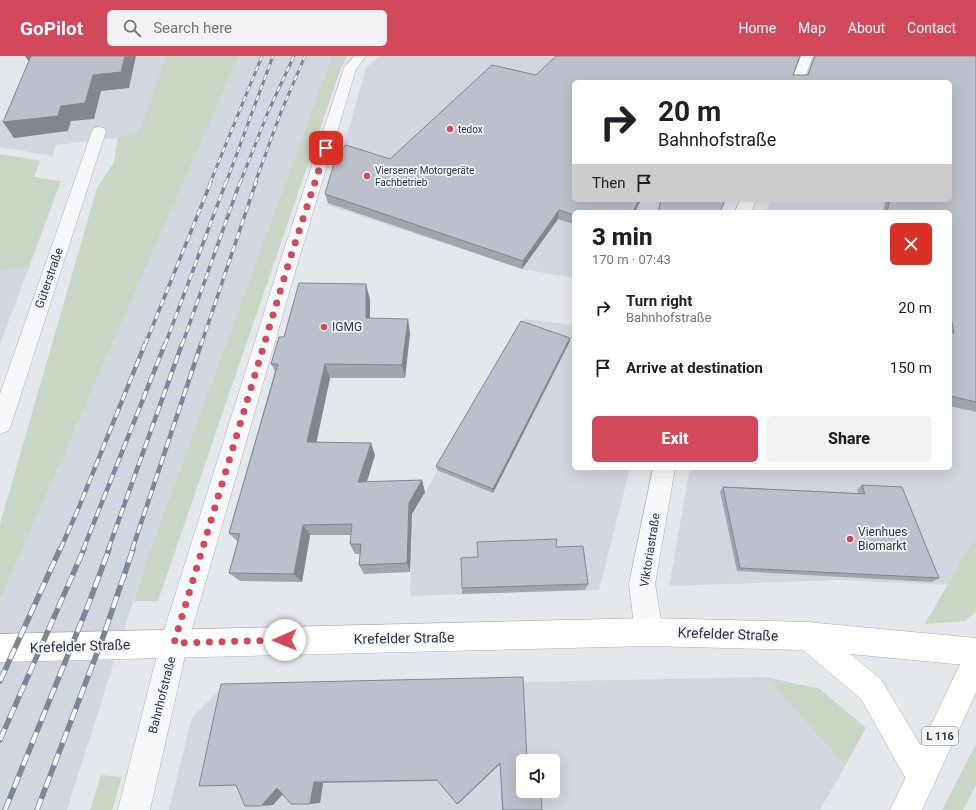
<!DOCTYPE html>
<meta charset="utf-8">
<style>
:root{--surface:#fff;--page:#f2f2f2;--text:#202124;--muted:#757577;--accent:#d1495b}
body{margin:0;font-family:Roboto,sans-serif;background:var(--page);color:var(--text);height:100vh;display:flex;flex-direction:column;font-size:15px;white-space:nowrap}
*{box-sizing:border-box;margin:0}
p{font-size:13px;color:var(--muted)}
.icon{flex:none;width:22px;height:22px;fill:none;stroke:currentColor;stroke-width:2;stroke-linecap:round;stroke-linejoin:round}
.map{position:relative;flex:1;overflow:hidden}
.side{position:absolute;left:572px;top:154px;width:380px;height:260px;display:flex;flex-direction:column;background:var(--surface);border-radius:6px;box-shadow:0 4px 16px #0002}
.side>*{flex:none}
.hud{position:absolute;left:572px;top:24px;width:380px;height:122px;border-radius:6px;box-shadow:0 4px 16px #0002;background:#fff;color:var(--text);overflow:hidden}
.buttons{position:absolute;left:516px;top:698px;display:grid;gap:8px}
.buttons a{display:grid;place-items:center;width:44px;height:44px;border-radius:6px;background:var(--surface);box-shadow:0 4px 16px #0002;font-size:20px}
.pin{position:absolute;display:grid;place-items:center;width:34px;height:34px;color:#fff;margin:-17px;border-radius:8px;box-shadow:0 2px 6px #0006}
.me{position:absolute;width:44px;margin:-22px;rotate:269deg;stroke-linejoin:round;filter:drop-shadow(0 0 3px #0008)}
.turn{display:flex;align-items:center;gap:14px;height:84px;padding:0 20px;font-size:18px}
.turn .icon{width:52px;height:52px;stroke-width:2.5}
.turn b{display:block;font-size:28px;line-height:34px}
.then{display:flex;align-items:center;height:38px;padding:0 20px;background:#0003;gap:8px;font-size:15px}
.round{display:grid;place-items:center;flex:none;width:42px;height:42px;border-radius:6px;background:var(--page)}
.summary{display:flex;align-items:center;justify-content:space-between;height:68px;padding:0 20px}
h1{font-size:24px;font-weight:800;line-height:30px}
.button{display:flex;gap:8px;margin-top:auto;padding:8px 20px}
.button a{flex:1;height:46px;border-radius:6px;background:var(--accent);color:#fff;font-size:16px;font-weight:800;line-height:46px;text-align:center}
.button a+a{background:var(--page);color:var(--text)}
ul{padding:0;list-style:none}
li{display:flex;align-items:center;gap:12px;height:60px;padding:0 20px}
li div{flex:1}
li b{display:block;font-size:15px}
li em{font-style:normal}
header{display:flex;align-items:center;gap:24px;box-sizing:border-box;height:56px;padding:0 20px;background:var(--accent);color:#fff}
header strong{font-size:19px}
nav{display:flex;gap:22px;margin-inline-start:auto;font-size:14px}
.search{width:280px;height:36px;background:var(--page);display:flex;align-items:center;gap:10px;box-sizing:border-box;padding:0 14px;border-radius:6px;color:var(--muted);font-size:15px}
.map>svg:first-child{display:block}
.built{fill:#d2d6de;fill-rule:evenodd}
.green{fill:#c9d6c5}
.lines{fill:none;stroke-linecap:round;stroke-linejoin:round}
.minor-casing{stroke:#a9aeb7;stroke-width:1}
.secondary-casing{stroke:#a9aeb7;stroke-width:1}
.primary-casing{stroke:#a3abb8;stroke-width:1}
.minor{fill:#f7f8fa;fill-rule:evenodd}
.secondary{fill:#fff;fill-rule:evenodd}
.primary{fill:#fff;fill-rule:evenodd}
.rail-far3-casing{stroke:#7d8696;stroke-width:3}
.rail-far2-casing{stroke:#7d8696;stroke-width:3.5}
.rail-far1-casing{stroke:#7d8696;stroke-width:4.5}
.rail-casing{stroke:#7d8696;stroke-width:5.5}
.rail-far3{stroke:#f4f6f9;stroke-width:2;stroke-dasharray:5.5;stroke-linecap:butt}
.rail-far2{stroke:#f4f6f9;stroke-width:2.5;stroke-dasharray:7;stroke-linecap:butt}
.rail-far1{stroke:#f4f6f9;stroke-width:3;stroke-dasharray:9;stroke-linecap:butt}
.rail{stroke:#f4f6f9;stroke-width:4;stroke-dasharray:12;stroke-linecap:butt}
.wall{fill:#a1a5ae}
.shaded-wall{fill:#83868d}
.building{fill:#bbc0ca;stroke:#83868d}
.route{stroke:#d1495b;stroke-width:7;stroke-dasharray:0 12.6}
.poi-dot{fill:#d1495b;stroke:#f4f6f9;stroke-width:1.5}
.labels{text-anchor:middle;stroke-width:3.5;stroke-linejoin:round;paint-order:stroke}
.far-poi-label{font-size:10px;fill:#2b3445;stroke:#f4f6f9;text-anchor:start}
.shield{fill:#f4f6f9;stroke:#676e7b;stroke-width:1}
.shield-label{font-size:11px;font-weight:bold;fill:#2b3445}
.street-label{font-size:12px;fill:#2b3445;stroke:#f4f6f9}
.poi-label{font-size:12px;fill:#2b3445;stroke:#f4f6f9;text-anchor:start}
.near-street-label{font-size:14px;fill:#2b3445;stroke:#f4f6f9}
</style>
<header>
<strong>GoPilot</strong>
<div class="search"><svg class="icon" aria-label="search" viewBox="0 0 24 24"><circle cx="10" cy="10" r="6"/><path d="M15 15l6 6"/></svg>Search here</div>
<nav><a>Home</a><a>Map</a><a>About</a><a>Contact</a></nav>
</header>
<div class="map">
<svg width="976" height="754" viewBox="0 0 976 754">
<rect width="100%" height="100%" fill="#e4e7ec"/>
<!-- built -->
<g class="built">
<path d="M40 0H166L138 79 56 89 53 100 0 91V64L14 61Z"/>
<path d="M239 0H332L145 508 67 754H0V544Z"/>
<path d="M380 0H792L574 26V144H726L721 156H574V222L522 213 327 149 366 12Z"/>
<path d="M976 0V478L947 529 839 524 669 530 690 412H950V156H766L770 144H950V26Z"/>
<path d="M29 211 0 288V215Z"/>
<path d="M524 263 574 269V412H630L599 534 410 540 413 458Z"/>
<path d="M766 621 845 710 820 754H169L192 661 222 632ZM523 705H553V735H523Z"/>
</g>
<!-- green -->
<g class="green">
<path d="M166 0H239L0 544V468L97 132 114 106 118 81 138 78Z"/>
<path d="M332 0H347L341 12 158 545H134L145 508Z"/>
<path d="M0 98 40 105 34 121 61 125 29 211 0 215Z"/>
<path d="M976 478V556L965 565 925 568Z"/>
<path d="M766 621 820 633 866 672 845 710Z"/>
<path d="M976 688V729L963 754H942Z"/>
<path d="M101 719 122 721 112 754H90Z"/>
</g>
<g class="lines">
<defs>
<g id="minor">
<path d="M354 0H366L356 13 298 206 188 587 150 754H118L160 587 280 206 344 12Z"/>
<path d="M801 0H813L803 26H791Z"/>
<path d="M99 71 104 72 106 75 11 369 8 375 0 378V338L92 75 94 72Z"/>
<path d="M740 144H756L751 156H735Z"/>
<path d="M653 412H675L655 528 663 576 659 586 649 590 639 586 635 576 629 528Z"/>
</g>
<path id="secondary" d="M649 562 807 566 976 582V610L850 598 881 623 933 710 937 721 933 732 922 736 911 732 861 643 803 594 649 590 0 606V578Z"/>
<path id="primary" d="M976 592V637L922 754H890L966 596Z"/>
</defs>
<!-- minor casing -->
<use href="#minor" class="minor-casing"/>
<!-- secondary casing -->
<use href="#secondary" class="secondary-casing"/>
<!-- primary casing -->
<use href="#primary" class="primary-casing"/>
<!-- minor -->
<use href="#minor" class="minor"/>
<!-- secondary -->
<use href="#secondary" class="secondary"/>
<!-- primary -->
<use href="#primary" class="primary"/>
<defs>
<g id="rail-far3">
<path d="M210 127 262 0"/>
<path d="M226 127 273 0"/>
<path d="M240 127 268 56 294 0"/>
<path d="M255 127 281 56 305 0"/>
</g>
<g id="rail-far2">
<path d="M145 289 211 126"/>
<path d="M165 289 226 126"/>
<path d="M182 289 240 126"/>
<path d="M201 289 256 126"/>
</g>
<g id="rail-far1">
<path d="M60 494 79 451 145 288"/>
<path d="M83 494 165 288"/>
<path d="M108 494 182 288"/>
<path d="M132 494 201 288"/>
</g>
<g id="rail">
<path d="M0 625 60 493"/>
<path d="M0 684 84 493"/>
<path d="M5 754 89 547 109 493"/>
<path d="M37 754 102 584 133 493"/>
</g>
</defs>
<!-- rail-far3 casing -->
<use href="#rail-far3" class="rail-far3-casing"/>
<!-- rail-far2 casing -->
<use href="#rail-far2" class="rail-far2-casing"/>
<!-- rail-far1 casing -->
<use href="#rail-far1" class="rail-far1-casing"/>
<!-- rail casing -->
<use href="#rail" class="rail-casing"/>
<!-- rail-far3 -->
<use href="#rail-far3" class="rail-far3"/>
<!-- rail-far2 -->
<use href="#rail-far2" class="rail-far2"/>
<!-- rail-far1 -->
<use href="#rail-far1" class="rail-far1"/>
<!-- rail -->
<use href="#rail" class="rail"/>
</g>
<!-- wall -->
<g class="wall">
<path d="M814 0H976V356L950 350V156H883L886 144H950V26H574V168L558 163 522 213 328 147 325 138 390 103 536 19H807Z"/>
<path d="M370 243V262L410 277 405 322H330L316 386 375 399 367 426 425 436 412 458 410 516 364 518 359 509 360 498H355L350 488 351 479H310L302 526 240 525 229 517 238 486 229 477 275 315 271 308 284 281Z"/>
<path d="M570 282 569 287 493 437 437 414 436 410Z"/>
<path d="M862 429 939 522 932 526 737 515 720 435 723 431 858 437 857 434Z"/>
<path d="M556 491 588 528 585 534 462 538V532L478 501Z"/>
<path d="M523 621V735L542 754H502L500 708 458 748H457L438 725 323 727 320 747 283 738 273 749 236 729 199 730Z"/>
</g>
<!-- shaded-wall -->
<g class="shaded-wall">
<path d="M25 0H39L31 9Z"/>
<path d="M125 0H136L129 32 101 35 94 63 71 65 68 75 14 82 3 66 93 19Z"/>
<path d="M639 144H641L635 156H633Z"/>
<path d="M559 154 558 163 522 213 523 205Z"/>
<path d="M366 228 370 243V277L366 262Z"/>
<path d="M408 263 410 277 405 322 402 309Z"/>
<path d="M570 282 569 287 493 437V433Z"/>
<path d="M325 308 330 322 314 398 307 386Z"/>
<path d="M371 387 375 399 363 437 358 426Z"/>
<path d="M422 424 425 436 412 458 410 516 407 507 409 447Z"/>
<path d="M303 469 310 479 302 526 294 518Z"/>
<path d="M500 707V708L458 748H457Z"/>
<path d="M314 726 323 727 320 747 310 748Z"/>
<path d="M277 732H288L273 749 261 750Z"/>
</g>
<!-- building -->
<g class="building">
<path d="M31 0H125L121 16 93 19 85 47 61 50 58 60 3 66Z"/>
<path d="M556 0H800L793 19H808L815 0H976V346L950 340V277H954L950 256V156H887L890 144H950V26H574V144H639L633 156H574V159L559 154 523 205 325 138 337 97 346 89 390 103 492 9 536 19Z"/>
<path d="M661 144H725L720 156H658Z"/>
<path d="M299 227 366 228V262L408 263 402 309 325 308 307 386 371 387 358 426 422 424 409 447 407 507 359 509 361 488H350L352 468 303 469 294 518 229 517 240 478 229 477 278 308H271L279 281H284Z"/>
<path d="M521 265 570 282 493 433 436 410Z"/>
<path d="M862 429 902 431 939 522 740 512 723 431 865 438Z"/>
<path d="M557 483 556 491 583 490 588 528 462 532 461 502 478 501 477 486Z"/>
<path d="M523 621 527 705H523V735H538L541 738 542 754H503L500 707 457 748 437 724 314 726 310 748H291L277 732 261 750H245L236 729 199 730 221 628Z"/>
</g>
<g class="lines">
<!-- route -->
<path class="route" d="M285 584 174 587 289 206 326 92"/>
</g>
<!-- markers -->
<g class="poi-dot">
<circle cx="450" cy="73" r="4"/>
<circle cx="367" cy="120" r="4"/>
<circle cx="324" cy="271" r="4"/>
<circle cx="850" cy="483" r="4"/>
</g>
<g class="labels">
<!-- far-poi labels -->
<g class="far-poi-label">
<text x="458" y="77">tedox</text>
<text x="375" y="118">Viersener Motorgeräte<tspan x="375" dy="12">Fachbetrieb</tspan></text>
</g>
<!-- shield labels -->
<rect class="shield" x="922" y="671" width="36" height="18" rx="3"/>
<g class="shield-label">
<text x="940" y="684">L 116</text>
</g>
<!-- street labels -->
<g class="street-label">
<text transform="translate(49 222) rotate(-71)" y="4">Güterstraße</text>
<text transform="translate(650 494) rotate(-81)" y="4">Viktoriastraße</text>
<text transform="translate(162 639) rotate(-76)" y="4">Bahnhofstraße</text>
</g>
<!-- poi labels -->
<g class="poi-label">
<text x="332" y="275">IGMG</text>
<text x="858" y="480">Vienhues<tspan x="858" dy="14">Biomarkt</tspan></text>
</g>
<!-- near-street labels -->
<g class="near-street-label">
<text transform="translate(728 578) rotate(2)" y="5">Krefelder Straße</text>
<text transform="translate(404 582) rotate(-1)" y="5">Krefelder Straße</text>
<text transform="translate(80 590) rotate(-2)" y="5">Krefelder Straße</text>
</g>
</g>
</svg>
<div class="buttons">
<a><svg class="icon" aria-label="sound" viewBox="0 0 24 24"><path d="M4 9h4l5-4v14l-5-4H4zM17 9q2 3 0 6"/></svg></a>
</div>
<div class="pin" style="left:326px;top:92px;background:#d93025"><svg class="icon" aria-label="arrive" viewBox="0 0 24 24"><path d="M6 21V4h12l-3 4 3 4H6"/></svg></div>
<svg class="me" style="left:285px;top:584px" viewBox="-20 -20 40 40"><circle r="19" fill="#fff"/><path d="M0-13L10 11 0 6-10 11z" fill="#d1495b"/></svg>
<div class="hud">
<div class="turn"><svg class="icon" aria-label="right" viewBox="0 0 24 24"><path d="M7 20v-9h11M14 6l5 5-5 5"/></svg><div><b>20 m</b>Bahnhofstraße</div></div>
<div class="then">Then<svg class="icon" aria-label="arrive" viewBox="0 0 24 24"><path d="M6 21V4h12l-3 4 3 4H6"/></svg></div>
</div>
<section class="side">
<div class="summary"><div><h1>3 min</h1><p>170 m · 07:43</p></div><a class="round" style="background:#d93025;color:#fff"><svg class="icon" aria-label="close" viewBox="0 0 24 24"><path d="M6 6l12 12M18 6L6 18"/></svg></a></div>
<ul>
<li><svg class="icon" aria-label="right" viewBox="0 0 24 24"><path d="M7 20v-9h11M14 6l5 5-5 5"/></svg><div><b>Turn right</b><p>Bahnhofstraße</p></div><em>20 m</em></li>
<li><svg class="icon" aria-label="arrive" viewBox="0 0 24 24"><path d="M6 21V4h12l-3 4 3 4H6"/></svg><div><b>Arrive at destination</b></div><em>150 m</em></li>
</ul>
<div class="button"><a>Exit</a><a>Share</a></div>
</section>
</div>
